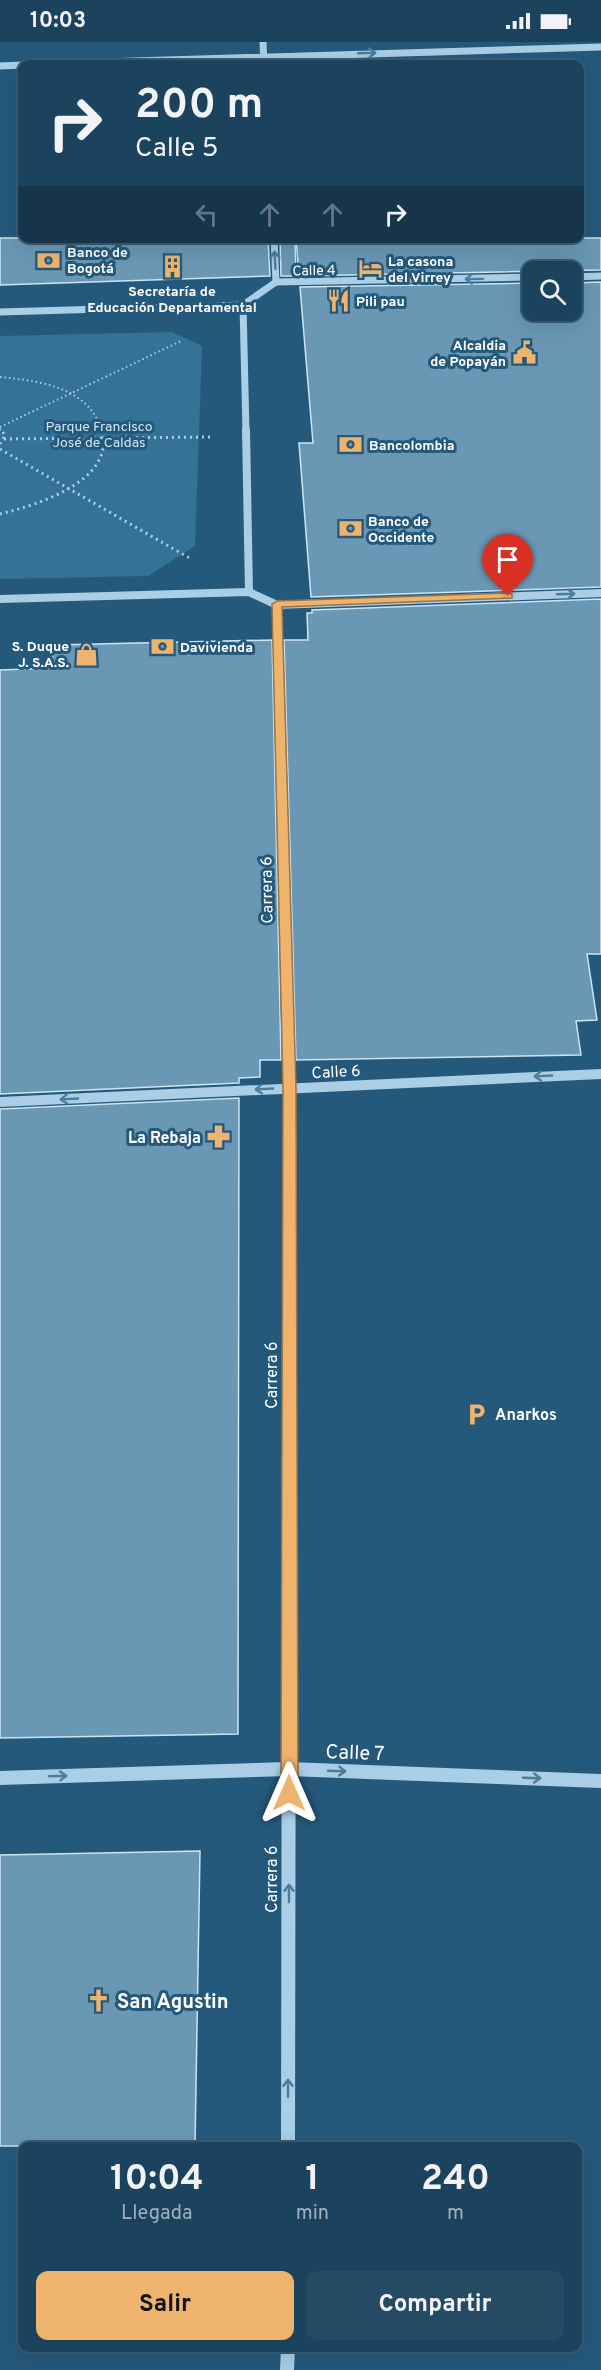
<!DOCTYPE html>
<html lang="es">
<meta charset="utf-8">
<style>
:root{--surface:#1c435d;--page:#254a63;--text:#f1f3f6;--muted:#a0b0bc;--line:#3a5c72;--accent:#eeb46e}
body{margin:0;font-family:Overpass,sans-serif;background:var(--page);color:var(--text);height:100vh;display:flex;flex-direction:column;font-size:22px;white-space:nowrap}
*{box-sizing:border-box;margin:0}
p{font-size:20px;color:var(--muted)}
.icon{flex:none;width:33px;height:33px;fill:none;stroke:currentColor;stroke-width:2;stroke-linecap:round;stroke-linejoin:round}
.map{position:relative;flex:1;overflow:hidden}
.panel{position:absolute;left:18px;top:2100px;width:564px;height:210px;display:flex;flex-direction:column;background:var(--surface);border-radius:12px;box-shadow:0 6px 24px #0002,0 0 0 2px var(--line)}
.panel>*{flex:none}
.top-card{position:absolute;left:18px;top:18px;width:566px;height:183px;border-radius:12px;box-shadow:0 6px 24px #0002,0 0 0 2px var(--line);background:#1c435d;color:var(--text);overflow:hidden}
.fabs{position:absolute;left:522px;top:219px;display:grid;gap:12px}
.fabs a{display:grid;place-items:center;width:60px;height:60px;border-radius:12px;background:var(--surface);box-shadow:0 6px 24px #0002,0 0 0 2px var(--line);font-size:30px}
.pin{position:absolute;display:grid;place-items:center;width:51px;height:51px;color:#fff;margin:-62px -26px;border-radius:50% 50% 50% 0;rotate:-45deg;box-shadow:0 0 6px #0007}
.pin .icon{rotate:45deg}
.me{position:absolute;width:66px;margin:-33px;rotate:0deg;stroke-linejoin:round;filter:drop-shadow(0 0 4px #0008)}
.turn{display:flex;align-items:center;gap:21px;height:126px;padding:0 18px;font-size:27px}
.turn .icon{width:78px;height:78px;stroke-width:2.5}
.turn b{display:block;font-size:42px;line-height:51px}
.lanes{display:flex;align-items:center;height:57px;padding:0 18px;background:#0003;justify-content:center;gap:30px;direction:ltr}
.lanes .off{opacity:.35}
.eta{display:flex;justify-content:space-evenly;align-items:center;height:102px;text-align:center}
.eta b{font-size:36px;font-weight:700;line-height:42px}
.button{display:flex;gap:12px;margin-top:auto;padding:12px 18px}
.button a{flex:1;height:69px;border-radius:12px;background:var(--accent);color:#111;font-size:24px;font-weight:700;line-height:69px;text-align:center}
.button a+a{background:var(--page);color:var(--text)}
.status{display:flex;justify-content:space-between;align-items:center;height:42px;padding:0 30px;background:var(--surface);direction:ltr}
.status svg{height:16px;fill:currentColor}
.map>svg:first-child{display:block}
.green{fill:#357298}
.building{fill:#6a97b4;stroke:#cce5f4;stroke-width:1.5}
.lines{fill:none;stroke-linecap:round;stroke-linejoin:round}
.path-far1{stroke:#a9cee5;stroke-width:2;stroke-dasharray:1.5 3;stroke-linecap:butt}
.path{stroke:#a9cee5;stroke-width:3;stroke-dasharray:2 4;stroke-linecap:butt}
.minor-far3{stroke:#a9cee5;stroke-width:7}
.minor-far2{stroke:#a9cee5;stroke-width:8}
.minor-far1{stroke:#a9cee5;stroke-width:10}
.minor{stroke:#a9cee5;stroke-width:14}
.oneway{stroke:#4d7c9c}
.route{fill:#eeb46e;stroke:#9b7548;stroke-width:1.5}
.labels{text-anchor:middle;stroke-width:6;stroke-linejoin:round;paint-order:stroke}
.far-poi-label{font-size:14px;font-weight:bold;fill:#fff;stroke:#25597c;text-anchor:start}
.far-street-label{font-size:14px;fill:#fff;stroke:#25597c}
.far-park-label{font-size:14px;fill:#cce5f4;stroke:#25597c}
.street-label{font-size:16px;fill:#fff;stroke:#25597c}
.poi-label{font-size:16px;font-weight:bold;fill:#fff;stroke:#25597c;text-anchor:end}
.near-street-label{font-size:20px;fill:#fff;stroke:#25597c}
.near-poi-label{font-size:20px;font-weight:bold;fill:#fff;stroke:#25597c;text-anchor:start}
</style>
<div class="status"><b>10:03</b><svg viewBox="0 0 49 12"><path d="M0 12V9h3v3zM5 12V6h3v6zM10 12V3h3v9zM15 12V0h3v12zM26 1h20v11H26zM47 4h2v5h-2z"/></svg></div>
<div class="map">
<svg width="601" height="2328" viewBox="0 0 601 2328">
<rect width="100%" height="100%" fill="#25597c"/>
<!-- green -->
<path class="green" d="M172 290 202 304 195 504 148 534 0 537V294Z"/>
<!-- building -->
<g class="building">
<path d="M0 196H268L270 234 0 243Z"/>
<path d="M280 196H295L296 234H281Z"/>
<path d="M296 196H601V228L299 234Z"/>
<path d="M601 240V545L311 555 299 401H313L300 245 532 241V268H572V241Z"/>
<path d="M601 557V912H587L597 978 576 979 581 1013 296 1018 284 598H308L307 571H312V568Z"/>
<path d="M272 598 281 1018H260V1035L239 1036V1041L0 1052V628L52 626 53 603Z"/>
<path d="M239 1056 238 1692 0 1696V1067Z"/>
<path d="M200 1809 195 2104H0V1813Z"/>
</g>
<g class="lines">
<!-- path-far1 -->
<g class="path-far1">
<path d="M0 335C40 339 90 345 102 390"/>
<path d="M0 385 181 299"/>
<path d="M0 387 2 390"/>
</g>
<!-- path -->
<g class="path">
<path d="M4 397 213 395"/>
<path d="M0 402 5 393 1 388"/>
<path d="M0 407 191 517"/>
<path d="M0 472C37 463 116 439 102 388"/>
</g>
<!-- minor-far3 -->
<g class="minor-far3">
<path d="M263 0 264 22"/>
<path d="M35 22 601 5"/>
<path d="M0 24 22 23"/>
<path d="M274 196 276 240"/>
<path d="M572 235 601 234"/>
<path d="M276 240 532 235"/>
<path d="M243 263 246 390"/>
<path d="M0 270 243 263 276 240"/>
</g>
<!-- minor-far2 -->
<g class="minor-far2">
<path d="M246 388 249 550"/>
<path d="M0 557 249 550 277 563 601 551"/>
<path d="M277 563 285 887"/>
</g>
<!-- minor-far1 -->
<g class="minor-far1">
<path d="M285 885 289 1046V1520"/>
<path d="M0 1060 601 1032"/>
</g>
<!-- minor -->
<g class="minor">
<path d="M0 1736 289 1727 601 1739"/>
<path d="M288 2104 289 1519"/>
<path d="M287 2328 288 2306"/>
</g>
</g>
<!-- one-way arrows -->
<defs><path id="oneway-shaft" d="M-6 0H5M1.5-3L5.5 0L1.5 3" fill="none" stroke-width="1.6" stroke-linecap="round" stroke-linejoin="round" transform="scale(1.5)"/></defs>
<g class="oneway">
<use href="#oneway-shaft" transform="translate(367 11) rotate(-2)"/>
<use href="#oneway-shaft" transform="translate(275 218) rotate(-93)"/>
<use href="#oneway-shaft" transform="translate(474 237) rotate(179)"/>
<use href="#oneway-shaft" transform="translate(566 552) rotate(-2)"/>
<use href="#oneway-shaft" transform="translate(543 1034) rotate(177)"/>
<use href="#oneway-shaft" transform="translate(264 1047) rotate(177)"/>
<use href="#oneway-shaft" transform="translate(69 1057) rotate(177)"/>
<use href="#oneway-shaft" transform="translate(337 1729) rotate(2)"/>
<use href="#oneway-shaft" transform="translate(58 1734) rotate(-2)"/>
<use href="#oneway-shaft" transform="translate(532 1736) rotate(2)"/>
<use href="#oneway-shaft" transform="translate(289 1851) rotate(-90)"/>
<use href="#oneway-shaft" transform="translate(288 2046) rotate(-90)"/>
</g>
<!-- route -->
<path class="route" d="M508 551 512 552V556L282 565 296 1046 298 1751 295 1756 289 1759 283 1756 281 1751 283 1046 272 562 277 559Z"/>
<!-- icons -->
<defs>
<symbol id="bank-bare" viewBox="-9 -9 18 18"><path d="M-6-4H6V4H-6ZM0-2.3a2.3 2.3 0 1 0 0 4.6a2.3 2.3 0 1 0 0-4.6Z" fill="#eeb46e" stroke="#25597c" stroke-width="2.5" paint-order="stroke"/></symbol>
<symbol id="building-bare" viewBox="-9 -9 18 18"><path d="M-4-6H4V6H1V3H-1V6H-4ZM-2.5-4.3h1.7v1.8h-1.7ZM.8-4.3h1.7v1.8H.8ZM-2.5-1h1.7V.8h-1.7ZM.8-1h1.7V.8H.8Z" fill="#eeb46e" stroke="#25597c" stroke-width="2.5" paint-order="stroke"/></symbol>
<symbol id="hotel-bare" viewBox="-9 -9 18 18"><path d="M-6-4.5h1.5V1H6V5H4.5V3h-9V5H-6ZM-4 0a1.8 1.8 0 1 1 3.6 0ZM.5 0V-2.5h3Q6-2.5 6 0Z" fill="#eeb46e" stroke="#25597c" stroke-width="2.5" paint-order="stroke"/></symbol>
<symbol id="restaurant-bare" viewBox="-9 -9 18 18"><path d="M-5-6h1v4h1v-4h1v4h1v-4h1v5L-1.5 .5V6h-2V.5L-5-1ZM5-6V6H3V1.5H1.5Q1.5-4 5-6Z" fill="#eeb46e" stroke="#25597c" stroke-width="2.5" paint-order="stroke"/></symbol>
<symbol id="civic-bare" viewBox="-9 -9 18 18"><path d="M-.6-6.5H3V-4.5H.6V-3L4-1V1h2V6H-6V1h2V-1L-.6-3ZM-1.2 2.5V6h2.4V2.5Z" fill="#eeb46e" stroke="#25597c" stroke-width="2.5" paint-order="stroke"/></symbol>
<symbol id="shop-bare" viewBox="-9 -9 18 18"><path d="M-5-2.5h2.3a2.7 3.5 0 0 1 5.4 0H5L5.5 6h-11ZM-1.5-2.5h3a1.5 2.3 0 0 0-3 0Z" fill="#eeb46e" stroke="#25597c" stroke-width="2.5" paint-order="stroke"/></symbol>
<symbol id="pharmacy-bare" viewBox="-9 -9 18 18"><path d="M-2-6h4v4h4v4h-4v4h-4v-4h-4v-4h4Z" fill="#eeb46e" stroke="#25597c" stroke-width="2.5" paint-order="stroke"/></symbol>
<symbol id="parking-bare" viewBox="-9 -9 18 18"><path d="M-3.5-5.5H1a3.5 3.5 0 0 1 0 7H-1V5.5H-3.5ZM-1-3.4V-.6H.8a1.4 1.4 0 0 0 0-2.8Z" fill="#eeb46e" stroke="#25597c" stroke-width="2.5" paint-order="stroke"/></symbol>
<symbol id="church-bare" viewBox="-9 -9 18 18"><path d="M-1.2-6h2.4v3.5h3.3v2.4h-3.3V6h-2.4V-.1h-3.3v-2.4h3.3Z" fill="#eeb46e" stroke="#25597c" stroke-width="2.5" paint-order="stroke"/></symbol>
</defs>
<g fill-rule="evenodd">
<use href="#bank-bare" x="32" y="202" width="33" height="33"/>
<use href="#building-bare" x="156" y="208" width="33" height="33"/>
<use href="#hotel-bare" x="354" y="210" width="33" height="33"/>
<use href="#restaurant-bare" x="322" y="242" width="33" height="33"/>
<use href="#civic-bare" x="508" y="294" width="33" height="33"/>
<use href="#bank-bare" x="334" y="386" width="33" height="33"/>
<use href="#bank-bare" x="334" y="470" width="33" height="33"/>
<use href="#bank-bare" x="146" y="588" width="33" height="33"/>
<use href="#shop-bare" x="70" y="596" width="33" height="33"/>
<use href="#pharmacy-bare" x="202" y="1078" width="33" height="33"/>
<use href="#parking-bare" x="460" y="1356" width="33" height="33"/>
<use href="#church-bare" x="82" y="1942" width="33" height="33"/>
</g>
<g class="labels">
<!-- far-poi labels -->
<g class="far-poi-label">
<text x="67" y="215">Banco de<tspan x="67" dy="16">Bogotá</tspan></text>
<text x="388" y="224">La casona<tspan x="388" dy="16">del Virrey</tspan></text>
<text x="172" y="254" text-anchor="middle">Secretaría de<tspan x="172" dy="16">Educación Departamental</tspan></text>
<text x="356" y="264">Pili pau</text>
<text x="506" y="308" text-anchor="end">Alcaldia<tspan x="506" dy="16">de Popayán</tspan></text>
<text x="369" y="408">Bancolombia</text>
<text x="368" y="484">Banco de<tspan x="368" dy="16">Occidente</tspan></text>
<text x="69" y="609" text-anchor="end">S. Duque<tspan x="69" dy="16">J. S.A.S.</tspan></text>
<text x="180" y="610">Davivienda</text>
</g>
<!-- far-street labels -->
<g class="far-street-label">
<text transform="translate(314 228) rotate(-1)" y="5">Calle 4</text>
</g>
<!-- far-park labels -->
<g class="far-park-label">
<text x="99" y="389">Parque Francisco<tspan x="99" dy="16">José de Caldas</tspan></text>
</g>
<!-- street labels -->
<g class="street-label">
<text transform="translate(266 848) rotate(-91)" y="6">Carrera 6</text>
<text transform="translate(336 1029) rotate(-3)" y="6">Calle 6</text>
<text transform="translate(271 1333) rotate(-90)" y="6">Carrera 6</text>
<text transform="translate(271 1837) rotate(-90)" y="6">Carrera 6</text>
</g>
<!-- poi labels -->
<g class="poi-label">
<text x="201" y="1101">La Rebaja</text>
<text x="495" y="1378" text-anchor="start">Anarkos</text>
</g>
<!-- near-street labels -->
<g class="near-street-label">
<text transform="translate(355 1710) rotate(2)" y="7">Calle 7</text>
</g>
<!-- near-poi labels -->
<g class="near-poi-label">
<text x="117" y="1966">San Agustin</text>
</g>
</g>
</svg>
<div class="fabs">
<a><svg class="icon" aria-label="search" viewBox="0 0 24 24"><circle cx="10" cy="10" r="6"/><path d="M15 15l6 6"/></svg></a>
</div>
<div class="pin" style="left:508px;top:554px;background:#d93025"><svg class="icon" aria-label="arrive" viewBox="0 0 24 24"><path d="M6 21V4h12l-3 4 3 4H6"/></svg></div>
<svg class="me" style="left:289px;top:1751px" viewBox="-20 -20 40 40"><path d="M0-17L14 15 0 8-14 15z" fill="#eeb46e" stroke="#fff" stroke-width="4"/></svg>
<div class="top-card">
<div class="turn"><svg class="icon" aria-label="right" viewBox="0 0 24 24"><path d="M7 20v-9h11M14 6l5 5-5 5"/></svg><div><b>200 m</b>Calle 5</div></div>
<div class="lanes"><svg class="icon off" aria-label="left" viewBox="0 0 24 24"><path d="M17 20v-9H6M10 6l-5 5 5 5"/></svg><svg class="icon off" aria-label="ahead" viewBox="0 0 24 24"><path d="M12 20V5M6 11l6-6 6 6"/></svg><svg class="icon off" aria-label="ahead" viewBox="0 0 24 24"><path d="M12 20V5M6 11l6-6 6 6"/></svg><svg class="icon" aria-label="right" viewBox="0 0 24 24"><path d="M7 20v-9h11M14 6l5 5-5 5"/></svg></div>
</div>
<section class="panel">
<div class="eta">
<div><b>10:04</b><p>Llegada</p></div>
<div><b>1</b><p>min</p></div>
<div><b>240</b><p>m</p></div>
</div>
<div class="button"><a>Salir</a><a>Compartir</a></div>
</section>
</div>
